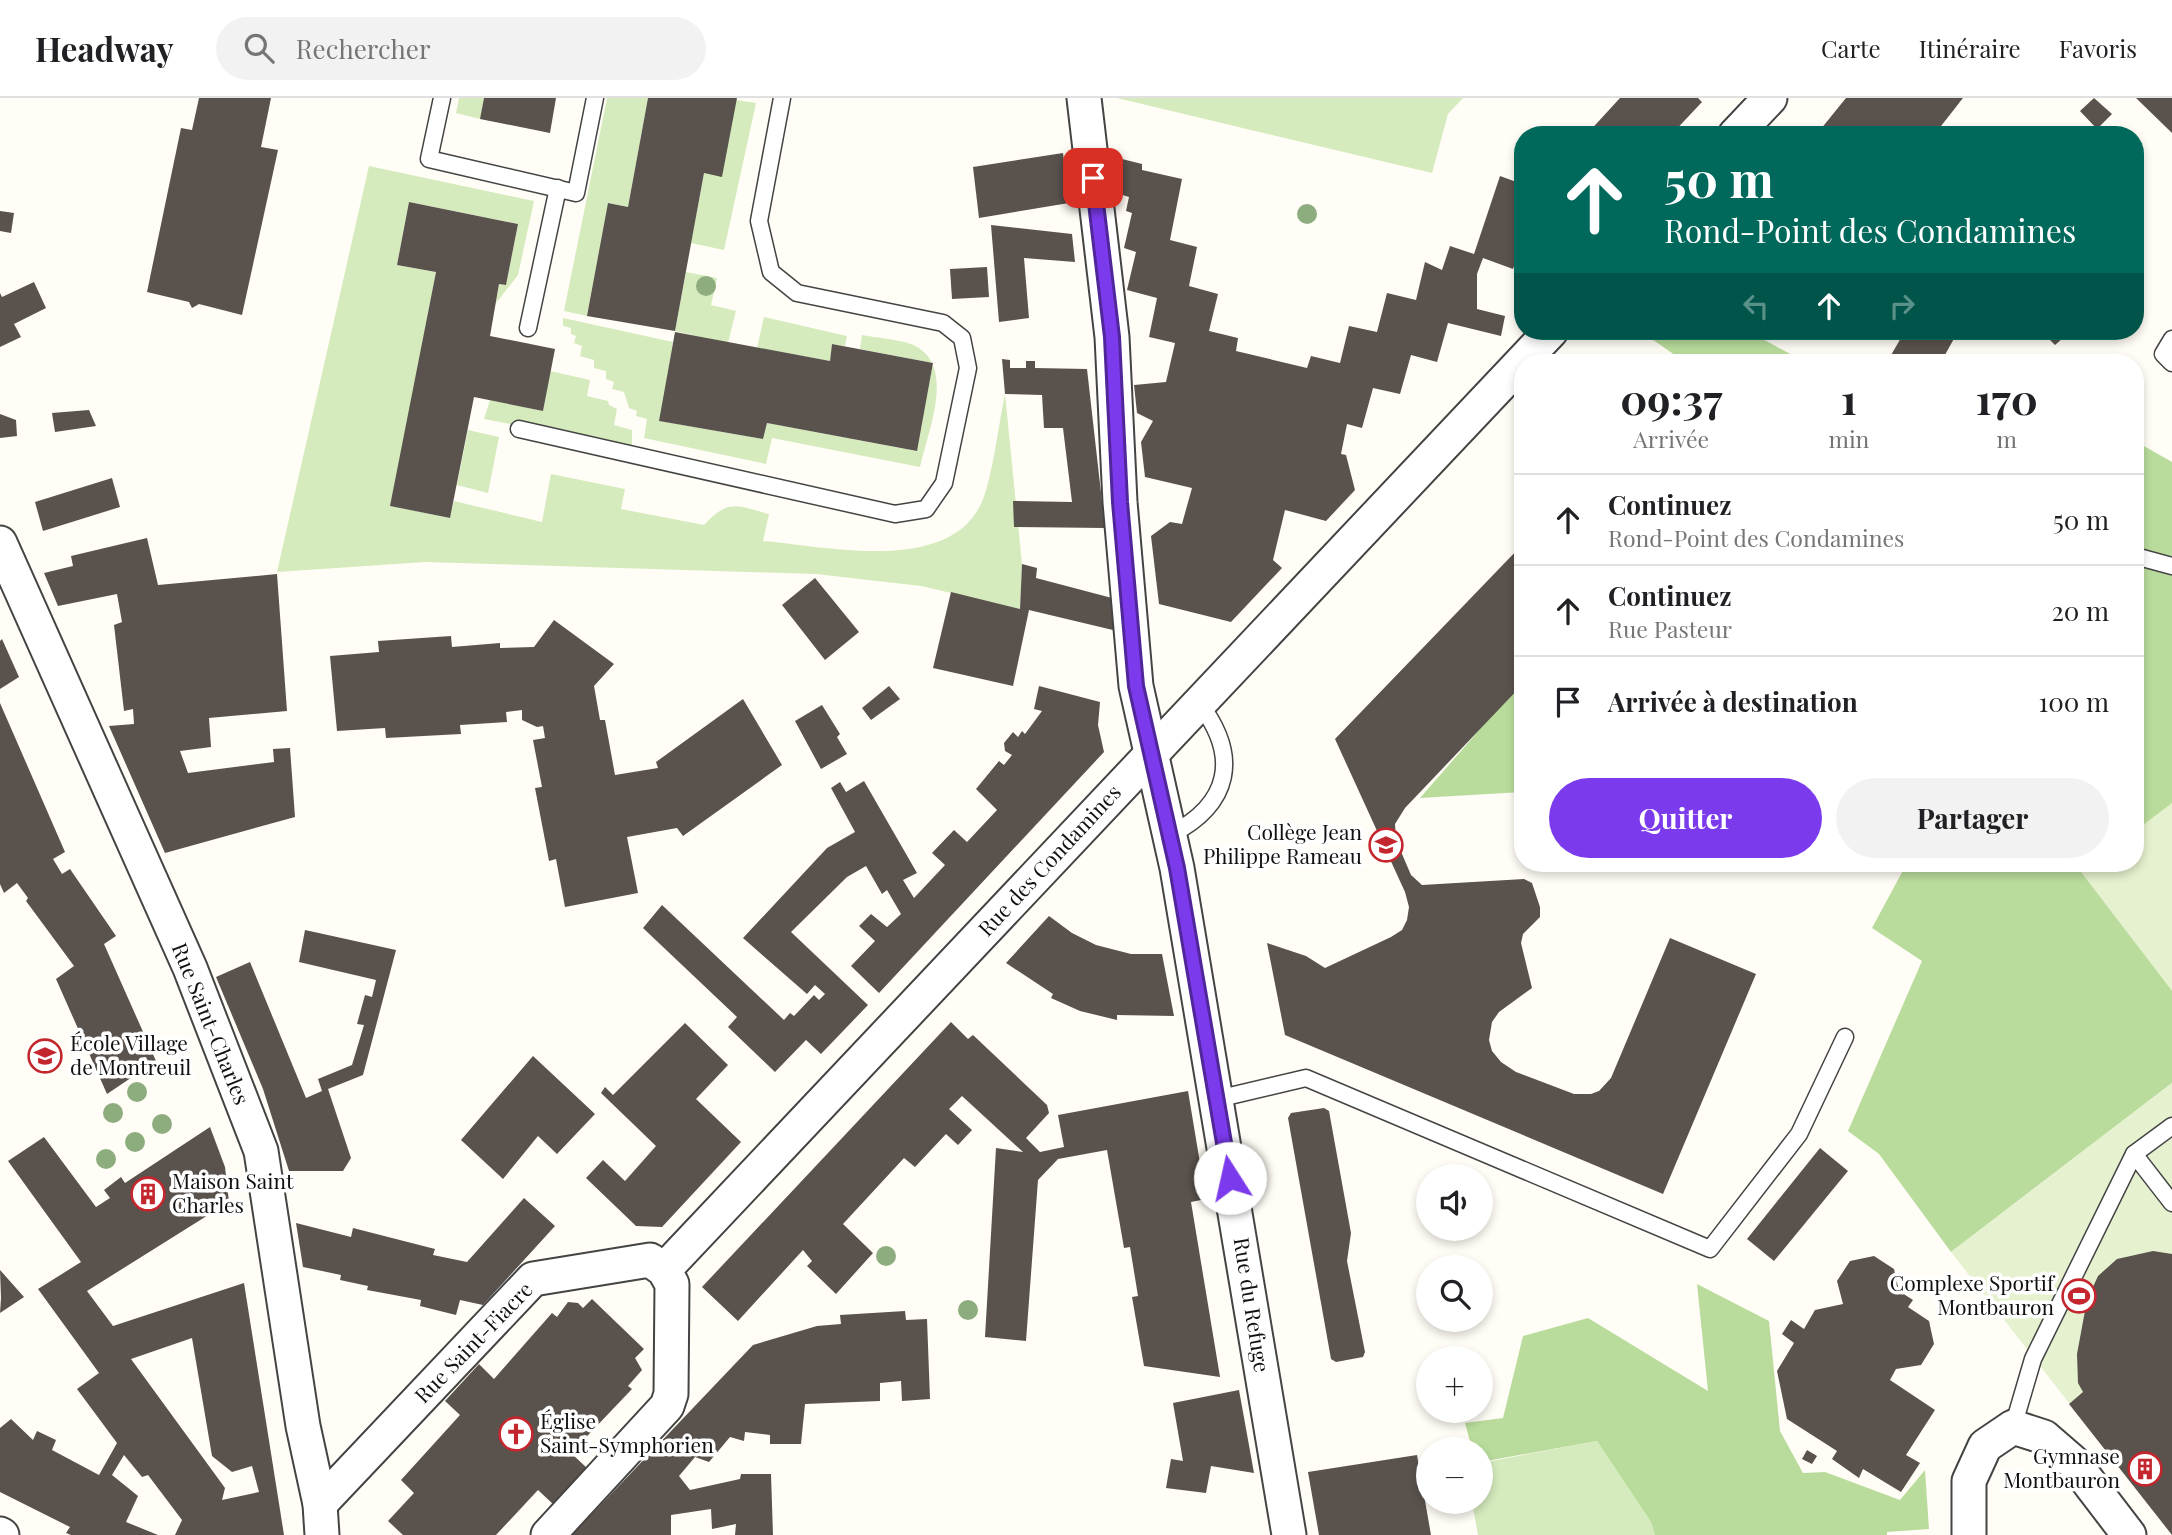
<!DOCTYPE html>
<html lang="fr">
<meta charset="utf-8">
<style>
:root{--surface:#fff;--page:#f2f2f2;--text:#202124;--muted:#757577;--line:#e0e0e0;--accent:#7c3aed}
body{margin:0;font-family:"Playfair Display",serif;background:var(--page);color:var(--text);height:100vh;display:flex;flex-direction:column;font-size:26px;white-space:nowrap}
*{box-sizing:border-box;margin:0}
p{font-size:23px;color:var(--muted)}
.icon{flex:none;width:38px;height:38px;fill:none;stroke:currentColor;stroke-width:2;stroke-linecap:round;stroke-linejoin:round}
.map{position:relative;flex:1;overflow:hidden}
.side{position:absolute;left:1514px;top:256px;width:630px;height:518px;display:flex;flex-direction:column;background:var(--surface);border-radius:28px;box-shadow:0 4px 10px #0003}
.side>*{flex:none}
.banner{position:absolute;left:1514px;top:28px;width:630px;height:214px;border-radius:28px;box-shadow:0 4px 10px #0003;background:#00695c;color:#fff;overflow:hidden}
.fabs{position:absolute;left:1416px;top:1066px;display:grid;gap:14px}
.fabs a{display:grid;place-items:center;width:77px;height:77px;border-radius:50%;background:var(--surface);box-shadow:0 4px 10px #0003;font-size:35px}
.pin{position:absolute;display:grid;place-items:center;width:60px;height:60px;color:#fff;margin:-30px;border-radius:14px;box-shadow:0 4px 10px #0006}
.me{position:absolute;width:77px;margin:-38px;rotate:350deg;stroke-linejoin:round;filter:drop-shadow(0 0 5px #0008)}
.turn{display:flex;align-items:center;gap:24px;height:147px;padding:0 35px;font-size:32px}
.turn .icon{width:91px;height:91px;stroke-width:2.5}
.turn b{display:block;font-size:49px;line-height:60px}
.lanes{display:flex;align-items:center;height:66px;padding:0 35px;background:#0003;justify-content:center;gap:35px;direction:ltr}
.lanes .off{opacity:.35}
.eta{display:flex;justify-content:space-evenly;align-items:center;height:119px;text-align:center}
.eta b{font-size:42px;font-weight:700;line-height:49px}
.cta{display:flex;gap:14px;margin-top:auto;padding:14px 35px}
.cta a{flex:1;height:80px;border-radius:42px;background:var(--accent);color:#fff;font-size:28px;font-weight:700;line-height:80px;text-align:center}
.cta a+a{background:var(--page);color:var(--text)}
ul{padding:0;list-style:none}
li{display:flex;align-items:center;gap:21px;height:91px;padding:0 35px;border-top:2px solid var(--line)}
li div{flex:1}
li b{display:block;font-size:26px}
li em{font-style:normal}
header{display:flex;align-items:center;gap:42px;box-sizing:border-box;height:98px;padding:0 35px;background:var(--surface);border-bottom:2px solid var(--line)}
header strong{font-size:33px}
nav{display:flex;gap:38px;margin-inline-start:auto;font-size:24px}
.search{width:490px;height:63px;background:var(--page);display:flex;align-items:center;gap:18px;box-sizing:border-box;padding:0 24px;border-radius:38px;color:var(--muted);font-size:26px}
.map>svg:first-child{display:block}
.green{fill:#d5ebbd}
.forest{fill:#b9dc9c}
.pitch{fill:#e6f2cf}
.building{fill:#5a524d;fill-rule:evenodd}
.lines{fill:none;stroke-linecap:round;stroke-linejoin:round}
.lane-casing{stroke:#444;stroke-width:19}
.street-casing{stroke:#444;stroke-width:37}
.lane{stroke:#fff;stroke-width:16}
.street{stroke:#fff;stroke-width:33}
.tree{fill:#8dad7f}
.route-casing{stroke:#51269a;stroke-width:18}
.route{stroke:#7c3aed;stroke-width:12}
.labels{text-anchor:middle;stroke-width:7;stroke-linejoin:round;paint-order:stroke}
.poi-label{font-size:21px;fill:#111;stroke:#fff;text-anchor:end}
.street-label{font-size:21px;fill:#111;stroke:#fff}
</style>
<header>
<strong>Headway</strong>
<div class="search"><svg class="icon" aria-label="search" viewBox="0 0 24 24"><circle cx="10" cy="10" r="6"/><path d="M15 15l6 6"/></svg>Rechercher</div>
<nav><a>Carte</a><a>Itinéraire</a><a>Favoris</a></nav>
</header>
<div class="map">
<svg width="2172" height="1437" viewBox="0 0 2172 1437">
<rect width="100%" height="100%" fill="#fffdf5"/>
<!-- green -->
<g class="green">
<path d="M459 0H484L480 21 456 15Z"/>
<path d="M607 0H648L628 109 609 105 587 218 564 213Z"/>
<path d="M1117 0H1463L1448 16 1432 75Z"/>
<path d="M736 2 756 5 724 152 691 145 704 75 722 78Z"/>
<path d="M369 68 534 103 518 177 496 205 499 186 506 187 518 126 409 104 397 167 436 174 391 408 449 420 454 403 542 424 551 376 625 391 621 411 704 427C729 400 737 408 769 416L763 443C825 448 947 477 981 406 992 383 999 324 1005 296L1022 466 1020 511 921 488 816 476 425 464 277 474Z"/>
<path d="M686 174 717 180 711 207 736 213 728 245 675 233Z"/>
<path d="M764 219 847 238 845 248 832 246 830 263 757 250Z"/>
<path d="M563 220 673 244 660 323 763 341 767 325 916 353 933 265 860 251 862 237C877 240 896 241 911 246 958 265 928 332 920 369L772 340 766 366 644 340 647 321 636 318 637 313 629 310 624 294 612 291 614 284 606 281V273L594 270V262L580 258 582 248 574 245 576 238 571 236V230L563 228Z"/>
<path d="M550 273 590 282 587 298 608 303 609 307 617 311 614 327 632 332V350L484 321 490 302 543 313Z"/>
<path d="M468 332 499 339 488 395 457 387Z"/>
<path d="M1597 1343 1651 1424 1655 1437H1478L1472 1404H1480L1481 1365Z"/>
</g>
<!-- forest -->
<g class="forest">
<path d="M1651 233H1748L1805 264H1685L1646 237Z"/>
<path d="M2135 343 2172 364V985L1951 1154 1879 1056 1848 1033 1922 863 1872 830 1907 765H2135Z"/>
<path d="M1522 583V694L1420 700Z"/>
<path d="M1697 1186 1769 1223 1780 1333 1803 1375 1825 1374 1900 1402 1925 1372 1929 1431 1887 1434V1437H1655L1651 1424 1597 1343 1481 1364 1480 1351H1472L1465 1325 1503 1320 1523 1238 1588 1220 1708 1293Z"/>
</g>
<!-- pitch -->
<g class="pitch">
<path d="M2172 705V893L2081 774 2093 765H2135V733Z"/>
<path d="M2172 985V1437L1951 1154Z"/>
</g>
<!-- building -->
<g class="building">
<path d="M199 0H271L261 49 278 52 242 217 199 206 192 210 189 204 147 194 181 30 192 32Z"/>
<path d="M484 0H556L550 35 480 21Z"/>
<path d="M648 0H737L722 79 704 75 675 233 587 218 608 105 628 109Z"/>
<path d="M1620 0H1698L1702 4 1671 37H1586Z"/>
<path d="M1846 0H1963L1934 37H1816Z"/>
<path d="M2094 0 2112 16 2097 31 2080 13Z"/>
<path d="M2136 0H2172V35Z"/>
<path d="M1063 55 1069 105 979 120 973 69Z"/>
<path d="M1122 61 1142 66V72L1182 81 1170 142 1197 149 1189 188 1218 196 1209 233 1238 240 1236 253 1307 270 1311 258 1340 265 1349 228 1377 234 1387 195 1416 202 1425 164 1442 172 1450 148 1474 156 1500 78 1522 86V152L1520 151 1513 171 1483 160 1477 176V211L1505 218 1501 238 1448 225 1437 264 1411 257 1400 296 1373 290 1362 330 1347 326 1341 356 1346 357 1355 392 1326 423 1285 412 1273 462 1282 470 1231 524 1159 506 1151 438 1170 424 1182 426 1192 390 1145 379 1141 344 1153 323 1137 315 1134 287 1166 284 1175 245 1149 239 1157 200 1127 192 1136 154 1124 150 1132 115 1126 113 1129 99 1113 94Z"/>
<path d="M409 104 518 126 506 187 499 186 490 238 555 251 543 313 474 299 450 420 390 408 436 174 397 167Z"/>
<path d="M0 113 14 115 11 135 0 133Z"/>
<path d="M991 127 1072 136 1075 164 1024 160 1029 220 999 224Z"/>
<path d="M987 169 989 199 952 201 950 171Z"/>
<path d="M34 184 46 210 14 226 21 239 0 249V195L2 199Z"/>
<path d="M1905 233H1948L1956 237 1941 264H1887Z"/>
<path d="M2041 233H2071L2055 247Z"/>
<path d="M675 234 830 263 832 246 933 265 917 353 767 325 763 341 659 323Z"/>
<path d="M1002 261 1010 262V270H1026V263H1035V270L1087 271 1105 430 1014 429 1013 403 1072 404 1063 330H1044L1042 297 1005 296Z"/>
<path d="M89 312 96 328 55 334 52 315Z"/>
<path d="M0 316 16 322 17 338 0 340Z"/>
<path d="M112 380 120 409 43 433 35 404Z"/>
<path d="M147 440 158 487 277 476 287 613 209 620 211 649 180 653 188 675 274 664 273 651 290 650 295 719 165 755 109 628 134 626 133 611 124 613 114 527 122 524 117 496 58 508 44 475 73 468 71 458Z"/>
<path d="M1521 448 1522 587 1405 710 1395 726 1396 742 1411 777 1422 787 1524 781 1532 785 1540 809V819L1523 836 1521 845 1532 890 1499 914 1492 924 1489 942 1492 953 1501 964 1516 974 1574 996H1591L1599 993 1611 980 1670 840 1756 876 1663 1096 1285 937 1267 845 1306 858 1325 870 1391 839 1402 832 1407 822 1409 809 1405 794 1335 641Z"/>
<path d="M1022 466 1037 470 1036 480 1112 500 1117 533 1029 512 1013 588 933 570 951 494 1020 511Z"/>
<path d="M815 480 859 534 825 562 782 507Z"/>
<path d="M554 522 614 566 594 588 600 622H605L615 677 658 670 656 664 743 601 782 667 683 738 677 730 627 739 638 795 565 809 556 761 549 763 535 690 542 689 533 642 545 640 543 628 537 629 522 622V612L506 614 507 624 460 627 461 636 386 640 385 630 337 633 330 558 379 554 378 543 451 538 452 549 500 545V550L534 549Z"/>
<path d="M2 541 19 579 0 591V543Z"/>
<path d="M889 588 900 601 871 622 862 610Z"/>
<path d="M1039 588 1100 604 1098 627 1104 654 879 895 851 868 875 843 859 828 871 816 887 829 901 816 887 792 882 796 866 768 847 779 791 834 868 907 821 956 806 942 775 974 728 929 737 919 643 830 662 807 784 922 790 915 794 918 814 897 819 902 825 896 815 887 807 896 743 840 827 750 855 734 831 690 840 684 846 694 864 683 917 775 903 782 914 800 945 767 932 755 954 732 967 744 997 712 976 691 999 663 1004 667 1012 657 1005 653 1004 645 1013 634 1018 639 1022 633 1025 636 1042 613 1034 611Z"/>
<path d="M0 605 65 754 53 761 62 776 70 771 116 838 104 846 156 963 107 996 56 881 74 868 26 803 28 800 17 785 4 795 0 786Z"/>
<path d="M822 607 840 636 837 639 847 656 821 671 795 623Z"/>
<path d="M1049 818 1072 835 1096 847 1131 856H1162L1174 918 1117 917V922L1080 913 1051 900 1053 896 1006 865Z"/>
<path d="M305 832 396 852 363 977 328 991 351 1060 343 1073H289L263 991 216 879 250 864 306 1000 322 993 318 981 352 967 364 927 357 926 365 897 372 899 376 882 299 864Z"/>
<path d="M951 924 968 941 973 937 1047 1007 1049 1015 1026 1040 1040 1054 1064 1049 1058 1017 1188 993 1206 1101 1191 1104 1220 1279 1144 1268 1132 1199 1138 1198 1130 1149 1124 1150 1107 1052 1058 1061 1038 1082 1026 1243 985 1239 996 1050 1023 1054 962 998 949 1011 972 1032 958 1047 946 1036 915 1069 904 1060 843 1126 873 1155 836 1196 807 1168 812 1163 803 1152 738 1223 702 1189Z"/>
<path d="M685 925 728 967 696 1001 741 1044 662 1129 636 1128 586 1080 603 1062 625 1083 656 1048 601 995 605 989 613 997Z"/>
<path d="M533 958 595 1016 557 1056 538 1038 503 1081 461 1042Z"/>
<path d="M1324 1010 1329 1013 1351 1135 1347 1163 1365 1254 1363 1259 1336 1264 1331 1261 1288 1020 1291 1015Z"/>
<path d="M210 1029 225 1069 229 1104 87 1193 113 1228 244 1185 284 1437H175L182 1422 148 1377 142 1379 124 1357 112 1377 138 1398 126 1424 158 1437H71L66 1435 70 1429 0 1394V1330L11 1321 33 1342 37 1333 56 1342 52 1352 99 1377 117 1345 77 1291 99 1275 38 1191 81 1164 8 1063 44 1039 96 1109 110 1100 104 1092 121 1079 125 1085ZM192 1240 212 1358 232 1374 252 1368 259 1394 222 1402 225 1390 131 1261Z"/>
<path d="M1820 1050 1848 1073 1774 1163 1747 1141Z"/>
<path d="M524 1100 555 1128 483 1207 460 1202 456 1217 420 1208 421 1202 367 1192 368 1188 340 1182 341 1177 303 1169 296 1125 351 1139 353 1130 435 1151 433 1157 467 1164Z"/>
<path d="M2153 1153 2172 1156V1437L2069 1306 2083 1294 2078 1285 2077 1256 2087 1202 2098 1178 2117 1161Z"/>
<path d="M1874 1158 1894 1171 1899 1193 1913 1202 1908 1209 1929 1223 1934 1246 1921 1267 1896 1271 1890 1282 1935 1312 1906 1357 1920 1365 1901 1394 1863 1371 1859 1380 1832 1361 1837 1353 1787 1321 1777 1273 1794 1245 1782 1236 1791 1222 1804 1231 1815 1212 1843 1206 1837 1183 1850 1163Z"/>
<path d="M0 1172 24 1199 0 1215 1 1200Z"/>
<path d="M592 1201 644 1251 635 1260 642 1272 628 1288 632 1291 571 1355 588 1371 554 1407 538 1392 496 1437H403L388 1423 414 1395 401 1382 460 1317 445 1303 479 1266 494 1281 552 1215 557 1219 568 1204 578 1205 583 1210Z"/>
<path d="M905 1213 906 1222 927 1221 930 1301 902 1303 901 1283 880 1285V1303L805 1306 801 1346H770V1337L745 1334 744 1343 730 1339 709 1364 695 1359 679 1378 690 1392 740 1381 741 1376H771L773 1437H735L736 1426 712 1431 711 1411 671 1417V1437H572L753 1247 817 1228 841 1226 840 1217Z"/>
<path d="M1239 1292 1254 1375 1211 1368 1206 1395 1166 1390 1171 1361 1183 1363 1173 1305Z"/>
<path d="M1807 1352 1817 1358 1812 1366 1802 1361Z"/>
<path d="M1417 1357 1431 1437H1319L1308 1374Z"/>
</g>
<g class="lines">
<defs>
<g id="lane">
<path d="M442 0 429 61 576 95 595 0"/>
<path d="M528 230 558 90"/>
<path d="M2172 241 2163 256 2172 265"/>
<path d="M519 331 895 416 926 411 944 385 968 270 962 240 943 225 797 195 771 174 759 123 782 0"/>
<path d="M2135 458 2172 468"/>
<path d="M1170 737C1231 706 1240 658 1199 605"/>
<path d="M1217 1001 1306 980 1710 1151 1799 1036 1845 939"/>
<path d="M2134 1056 2172 1105"/>
<path d="M2013 1329 2033 1261 2134 1056 2172 1028"/>
</g>
<g id="street">
<path d="M1084 0 1112 239 1120 404 1136 588 1177 770 1289 1437"/>
<path d="M1735 37 1770 0"/>
<path d="M0 445 190 870 261 1053 303 1328 320 1406 322 1437"/>
<path d="M664 1172 1551 233"/>
<path d="M320 1406 533 1181 650 1162 664 1172 672 1186 671 1296 667 1308 548 1437"/>
<path d="M0 1436 2 1437"/>
<path d="M1969 1437V1383L1985 1348 2013 1329 2044 1339 2074 1365 2129 1437"/>
</g>
</defs>
<!-- lane casing -->
<use href="#lane" class="lane-casing"/>
<!-- street casing -->
<use href="#street" class="street-casing"/>
<!-- lane -->
<use href="#lane" class="lane"/>
<!-- street -->
<use href="#street" class="street"/>
</g>
<!-- trees -->
<g class="tree">
<circle cx="1307" cy="116" r="10"/>
<circle cx="706" cy="188" r="10"/>
<circle cx="137" cy="994" r="10"/>
<circle cx="113" cy="1015" r="10"/>
<circle cx="162" cy="1026" r="10"/>
<circle cx="135" cy="1044" r="10"/>
<circle cx="106" cy="1061" r="10"/>
<circle cx="886" cy="1158" r="10"/>
<circle cx="968" cy="1212" r="10"/>
</g>
<g class="lines">
<defs>
<path id="route" d="M1093 80 1112 239 1120 404 1136 588 1177 770 1230 1080"/>
</defs>
<!-- route casing -->
<use href="#route" class="route-casing"/>
<!-- route -->
<use href="#route" class="route"/>
</g>
<!-- icons -->
<defs>
<symbol id="school-ring" viewBox="-11 -11 22 22"><circle r="9.5" fill="#fff" stroke="#c4262e" stroke-width="1.5"/><path d="M0-5L7-2L0 1L-7-2ZM-4 1L0 2.5L4 1V4Q0 6-4 4Z" fill="#c4262e"/></symbol>
<symbol id="building-ring" viewBox="-11 -11 22 22"><circle r="9.5" fill="#fff" stroke="#c4262e" stroke-width="1.5"/><path d="M-4-6H4V6H1V3H-1V6H-4ZM-2.5-4.3h1.7v1.8h-1.7ZM.8-4.3h1.7v1.8H.8ZM-2.5-1h1.7V.8h-1.7ZM.8-1h1.7V.8H.8Z" fill="#c4262e"/></symbol>
<symbol id="stadium-ring" viewBox="-11 -11 22 22"><circle r="9.5" fill="#fff" stroke="#c4262e" stroke-width="1.5"/><path d="M0-5a6.5 5 0 1 0 0 10a6.5 5 0 1 0 0-10ZM-3.5-1.8h7v3.6h-7Z" fill="#c4262e"/></symbol>
<symbol id="church-ring" viewBox="-11 -11 22 22"><circle r="9.5" fill="#fff" stroke="#c4262e" stroke-width="1.5"/><path d="M-1.2-6h2.4v3.5h3.3v2.4h-3.3V6h-2.4V-.1h-3.3v-2.4h3.3Z" fill="#c4262e"/></symbol>
</defs>
<g fill-rule="evenodd">
<use href="#school-ring" x="1367" y="728" width="38" height="38"/>
<use href="#school-ring" x="26" y="939" width="38" height="38"/>
<use href="#building-ring" x="129" y="1077" width="38" height="38"/>
<use href="#stadium-ring" x="2060" y="1179" width="38" height="38"/>
<use href="#church-ring" x="497" y="1317" width="38" height="38"/>
<use href="#building-ring" x="2126" y="1352" width="38" height="38"/>
</g>
<g class="labels">
<!-- poi labels -->
<g class="poi-label">
<text x="1362" y="742">Collège Jean<tspan x="1362" dy="24">Philippe Rameau</tspan></text>
<text x="70" y="953" text-anchor="start">École Village<tspan x="70" dy="24">de Montreuil</tspan></text>
<text x="172" y="1091" text-anchor="start">Maison Saint<tspan x="172" dy="24">Charles</tspan></text>
<text x="2054" y="1193">Complexe Sportif<tspan x="2054" dy="24">Montbauron</tspan></text>
<text x="540" y="1331" text-anchor="start">Église<tspan x="540" dy="24">Saint-Symphorien</tspan></text>
<text x="2120" y="1366">Gymnase<tspan x="2120" dy="24">Montbauron</tspan></text>
</g>
<!-- street labels -->
<g class="street-label">
<text transform="translate(1050 763) rotate(-47)" y="7">Rue des Condamines</text>
<text transform="translate(210 926) rotate(68)" y="7">Rue Saint-Charles</text>
<text transform="translate(1251 1207) rotate(81)" y="7">Rue du Refuge</text>
<text transform="translate(474 1245) rotate(-46)" y="7">Rue Saint-Fiacre</text>
</g>
</g>
</svg>
<div class="fabs">
<a><svg class="icon" aria-label="sound" viewBox="0 0 24 24"><path d="M4 9h4l5-4v14l-5-4H4zM17 9q2 3 0 6"/></svg></a>
<a><svg class="icon" aria-label="search" viewBox="0 0 24 24"><circle cx="10" cy="10" r="6"/><path d="M15 15l6 6"/></svg></a>
<a>+</a>
<a>−</a>
</div>
<div class="pin" style="left:1093px;top:80px;background:#d93025"><svg class="icon" aria-label="arrive" viewBox="0 0 24 24"><path d="M6 21V4h12l-3 4 3 4H6"/></svg></div>
<svg class="me" style="left:1230px;top:1080px" viewBox="-20 -20 40 40"><circle r="19" fill="#fff"/><path d="M0-13L10 11 0 6-10 11z" fill="#7c3aed"/></svg>
<div class="banner">
<div class="turn"><svg class="icon" aria-label="ahead" viewBox="0 0 24 24"><path d="M12 20V5M6 11l6-6 6 6"/></svg><div><b>50 m</b>Rond-Point des Condamines</div></div>
<div class="lanes"><svg class="icon off" aria-label="left" viewBox="0 0 24 24"><path d="M17 20v-9H6M10 6l-5 5 5 5"/></svg><svg class="icon" aria-label="ahead" viewBox="0 0 24 24"><path d="M12 20V5M6 11l6-6 6 6"/></svg><svg class="icon off" aria-label="right" viewBox="0 0 24 24"><path d="M7 20v-9h11M14 6l5 5-5 5"/></svg></div>
</div>
<section class="side">
<div class="eta">
<div><b>09:37</b><p>Arrivée</p></div>
<div><b>1</b><p>min</p></div>
<div><b>170</b><p>m</p></div>
</div>
<ul>
<li><svg class="icon" aria-label="ahead" viewBox="0 0 24 24"><path d="M12 20V5M6 11l6-6 6 6"/></svg><div><b>Continuez</b><p>Rond-Point des Condamines</p></div><em>50 m</em></li>
<li><svg class="icon" aria-label="ahead" viewBox="0 0 24 24"><path d="M12 20V5M6 11l6-6 6 6"/></svg><div><b>Continuez</b><p>Rue Pasteur</p></div><em>20 m</em></li>
<li><svg class="icon" aria-label="arrive" viewBox="0 0 24 24"><path d="M6 21V4h12l-3 4 3 4H6"/></svg><div><b>Arrivée à destination</b></div><em>100 m</em></li>
</ul>
<div class="cta"><a>Quitter</a><a>Partager</a></div>
</section>
</div>
